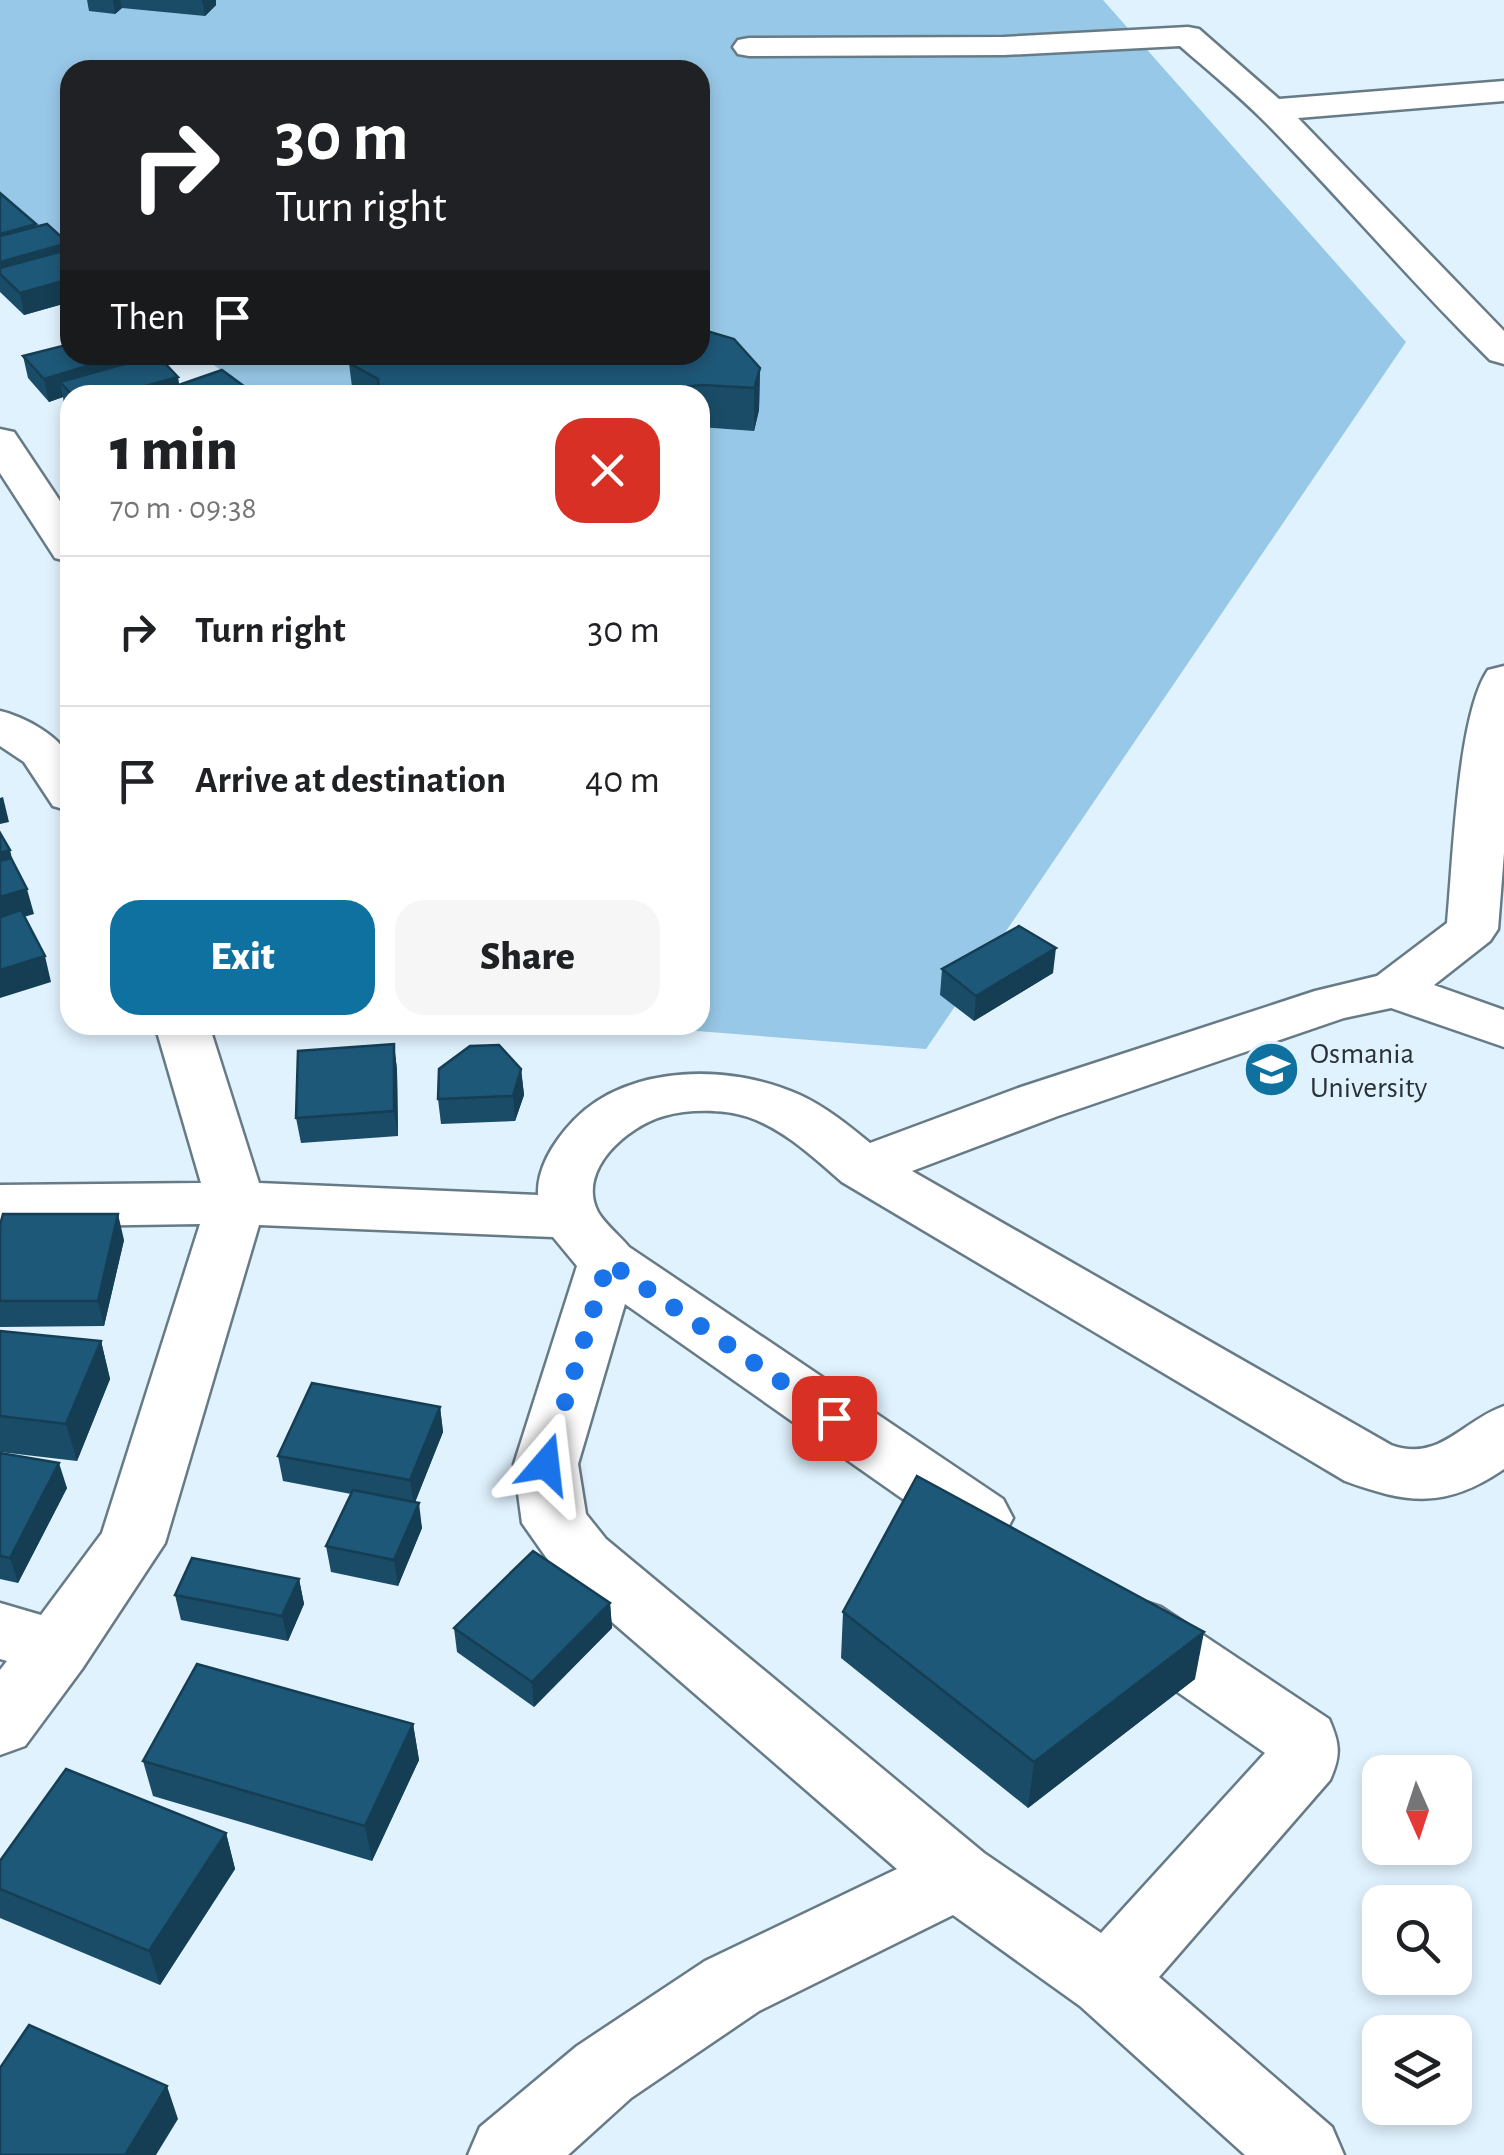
<!DOCTYPE html>
<meta charset="utf-8">
<style>
:root{--surface:#fff;--page:#f6f6f6;--text:#202124;--muted:#757577;--line:#e0e0e0;--accent:#0f719f}
body{margin:0;font-family:"Alegreya Sans",sans-serif;background:var(--page);color:var(--text);height:100vh;display:flex;flex-direction:column;font-size:38px;white-space:nowrap}
*{box-sizing:border-box;margin:0}
p{font-size:32px;color:var(--muted)}
.icon{flex:none;width:55px;height:55px;fill:none;stroke:currentColor;stroke-width:2;stroke-linecap:round;stroke-linejoin:round}
.map{position:relative;flex:1;overflow:hidden}
.sheet{position:absolute;left:60px;top:385px;width:650px;height:650px;display:flex;flex-direction:column;background:var(--surface);border-radius:30px;box-shadow:0 5px 15px #0003}
.sheet>*{flex:none}
.hud{position:absolute;left:60px;top:60px;width:650px;height:305px;border-radius:30px;box-shadow:0 5px 15px #0003;background:#202124;color:#fff;overflow:hidden}
.needle{width:65px;rotate:177deg}
.fabs{position:absolute;left:1362px;top:1755px;display:grid;gap:20px}
.fabs a{display:grid;place-items:center;width:110px;height:110px;border-radius:20px;background:var(--surface);box-shadow:0 5px 15px #0003;font-size:50px}
.pin{position:absolute;display:grid;place-items:center;width:85px;height:85px;color:#fff;margin:-42px;border-radius:20px;box-shadow:0 5px 15px #0006}
.me{position:absolute;width:110px;margin:-55px;rotate:17deg;stroke-linejoin:round;filter:drop-shadow(0 0 8px #0008)}
.turn{display:flex;align-items:center;gap:35px;height:210px;padding:0 50px;font-size:45px}
.turn .icon{width:130px;height:130px;stroke-width:2.5}
.turn b{display:block;font-size:70px;line-height:85px}
.then{display:flex;align-items:center;height:95px;padding:0 50px;background:#0003;gap:20px;font-size:38px}
.round{display:grid;place-items:center;flex:none;width:105px;height:105px;border-radius:30px;background:var(--page)}
.headline{display:flex;align-items:center;justify-content:space-between;height:170px;padding:0 50px}
h1{font-size:60px;font-weight:800;line-height:75px}
.cta{display:flex;gap:20px;margin-top:auto;padding:20px 50px}
.cta a{flex:1;height:115px;border-radius:30px;background:var(--accent);color:#fff;font-size:40px;font-weight:800;line-height:115px;text-align:center}
.cta a+a{background:var(--page);color:var(--text)}
ul{padding:0;list-style:none}
li{display:flex;align-items:center;gap:30px;height:150px;padding:0 50px;border-top:2px solid var(--line)}
li div{flex:1}
li b{display:block;font-size:38px}
li em{font-style:normal}
.map>svg:first-child{display:block}
.green{fill:#98c8e7}
.lines{fill:none;stroke-linecap:round;stroke-linejoin:round}
.minor-casing{stroke:#677b87;stroke-width:5}
.minor{fill:#fff;fill-rule:evenodd}
.wall{fill:#1a4c67}
.shaded-wall{fill:#153e54}
.building{fill:#1e5878;stroke:#153e54;stroke-width:2.5}
.route{stroke:#1a73e8;stroke-width:18;stroke-dasharray:0 32.4}
.labels{text-anchor:middle;stroke-width:10;stroke-linejoin:round;paint-order:stroke}
.poi-label{font-size:30px;fill:#293137;stroke:#e0f2fe;text-anchor:start}
</style>
<div class="map">
<svg width="1504" height="2155" viewBox="0 0 1504 2155">
<rect width="100%" height="100%" fill="#e0f2fe"/>
<!-- green -->
<path class="green" d="M0 0H1103L1406 342 926 1049 620 1025H700V395H253L201 355H700V70H70V253L0 198Z"/>
<g class="lines">
<defs>
<g id="minor">
<path d="M1188 27 1199 29 1279 99 1504 81V101L1298 118 1504 331V364L1490 360C1415 286 1346 205 1272 129 1244 100 1211 73 1180 46L1004 55 749 56 738 54 733 47 738 40 749 38 1004 37Z"/>
<path d="M0 429 14 432 70 516V562L55 558 0 473Z"/>
<path d="M1504 666V853L1498 929 1490 941 1434 985 1504 1010V1047L1391 1008 1344 1018 1058 1116 912 1171 1391 1445C1439 1463 1463 1420 1504 1406V1469C1446 1509 1408 1504 1345 1481L842 1182C814 1158 784 1129 748 1117 723 1109 689 1109 664 1116 628 1126 576 1170 598 1212 605 1224 620 1236 629 1247L1003 1499 1013 1518 1003 1537 980 1544 957 1537 625 1304 578 1464 586 1514 606 1539 984 1853 1101 1933 1265 1753 1113 1647 1103 1627 1113 1607 1137 1599 1161 1607 1329 1719C1340 1744 1341 1755 1330 1780L1159 1977 1332 2127 1344 2155H1245L1080 2006 953 1915 759 2011 631 2098 568 2155H468L480 2127 577 2046 705 1961 897 1869 560 1577 522 1523 514 1464 577 1266 553 1237 259 1225 165 1543 82 1669 25 1746 0 1755V1670L7 1661 0 1659V1603L41 1615 102 1533 200 1224 0 1227V1185L201 1183 155 1025H209L259 1183 538 1195C537 1167 555 1140 574 1120 629 1063 732 1064 800 1095 826 1107 848 1125 870 1143L1018 1088 1315 991 1377 976 1447 923C1453 863 1457 715 1488 670Z"/>
<path d="M0 711C22 716 65 737 70 762 73 776 70 795 70 811L53 806 24 762 0 746Z"/>
</g>
</defs>
<!-- minor casing -->
<use href="#minor" class="minor-casing"/>
<!-- minor -->
<use href="#minor" class="minor"/>
</g>
<!-- wall -->
<g class="wall">
<path d="M87 0H216V5L205 16 122 8 115 14 89 11Z"/>
<path d="M0 193 36 224V227L68 243 70 254V302L24 315 0 292Z"/>
<path d="M23 356 158 357 179 385 256 395H70V411L64 404 63 397 49 402 28 378Z"/>
<path d="M349 363 760 368 759 410 754 431 700 427V395H353Z"/>
<path d="M70 440V469L67 466 62 443Z"/>
<path d="M942 969 1053 973 974 1021 940 995Z"/>
<path d="M421 1025H488L421 1029Z"/>
<path d="M394 1044 397 1070 398 1136 301 1143 296 1118Z"/>
<path d="M521 1069 524 1095 515 1121 441 1124 438 1099Z"/>
<path d="M0 1225 124 1240 104 1326 0 1327Z"/>
<path d="M0 1331 101 1341 110 1379 77 1461 0 1452Z"/>
<path d="M440 1407 443 1432 415 1502 422 1528 398 1586 331 1572 326 1546 351 1494 283 1481 278 1456Z"/>
<path d="M0 1453 67 1488 18 1583 0 1579Z"/>
<path d="M299 1579 304 1604 288 1641 181 1620 175 1595Z"/>
<path d="M610 1603 612 1628 534 1707 457 1652 454 1628Z"/>
<path d="M843 1612 1195 1679 1028 1808 841 1658Z"/>
<path d="M413 1724 419 1760 372 1861 153 1796 143 1761Z"/>
<path d="M226 1833 235 1869 160 1985 0 1918V1861Z"/>
</g>
<!-- shaded-wall -->
<g class="shaded-wall">
<path d="M113 0H120L122 8 115 14Z"/>
<path d="M202 0H216V5L205 16Z"/>
<path d="M68 243 70 265 0 274V262Z"/>
<path d="M70 279V302L24 315 20 293Z"/>
<path d="M124 355H158L160 368 60 382 63 397 49 402 44 379Z"/>
<path d="M760 368 759 410 754 431V388Z"/>
<path d="M178 377 180 389 176 386 178 395H113Z"/>
<path d="M3 797 9 822 0 824V798Z"/>
<path d="M10 850 16 875 0 880V853Z"/>
<path d="M27 889 34 914 0 924V897Z"/>
<path d="M1056 948 1053 973 974 1021 976 996Z"/>
<path d="M45 956 51 982 0 998V970Z"/>
<path d="M394 1044 397 1070 398 1136 394 1111Z"/>
<path d="M521 1069 524 1095 515 1121 513 1096Z"/>
<path d="M118 1214 124 1240 104 1326 98 1301Z"/>
<path d="M101 1341 110 1379 77 1461 66 1424Z"/>
<path d="M440 1407 443 1432 414 1505 410 1480Z"/>
<path d="M59 1463 67 1488 18 1583 10 1558Z"/>
<path d="M419 1503 422 1528 398 1586 394 1560Z"/>
<path d="M299 1579 304 1604 288 1641 282 1616Z"/>
<path d="M610 1603 612 1628 534 1707 532 1682Z"/>
<path d="M1204 1632 1195 1679 1028 1808 1034 1762Z"/>
<path d="M413 1724 419 1760 372 1861 365 1826Z"/>
<path d="M226 1833 235 1869 160 1985 149 1951Z"/>
<path d="M167 2086 178 2119 156 2155H125Z"/>
</g>
<!-- building -->
<g class="building">
<path d="M0 193 36 224 0 234Z"/>
<path d="M47 224 68 243 0 262V236Z"/>
<path d="M63 251 70 257V279L20 293 0 274V268Z"/>
<path d="M700 329 734 339 760 368 754 388 703 385 599 395H379L378 379 349 363 354 355H700Z"/>
<path d="M70 344V355H124L44 379 23 356Z"/>
<path d="M157 355 178 377 113 395H72L60 382Z"/>
<path d="M222 370 256 395H188L176 386Z"/>
<path d="M70 440V451L62 443Z"/>
<path d="M0 833 10 850 0 853Z"/>
<path d="M11 858 27 889 0 897V861Z"/>
<path d="M21 910 45 956 0 970V917Z"/>
<path d="M1019 926 1056 948 976 996 942 969Z"/>
<path d="M394 1044V1111L296 1118 298 1051Z"/>
<path d="M499 1045 521 1069 513 1096 438 1099 439 1069 470 1046Z"/>
<path d="M3 1214H118L98 1301H0V1225Z"/>
<path d="M0 1331 101 1341 66 1424 0 1416Z"/>
<path d="M312 1383 440 1407 410 1480 278 1456Z"/>
<path d="M0 1453 59 1463 10 1558 0 1556Z"/>
<path d="M917 1476 1204 1632 1034 1762 843 1612Z"/>
<path d="M353 1490 419 1503 394 1560 326 1546Z"/>
<path d="M533 1551 610 1603 532 1682 454 1628Z"/>
<path d="M192 1558 299 1579 282 1616 175 1595Z"/>
<path d="M197 1664 413 1724 365 1826 143 1761Z"/>
<path d="M66 1769 226 1833 149 1951 0 1889V1861Z"/>
<path d="M29 2025 167 2086 125 2155H0V2068Z"/>
</g>
<g class="lines">
<!-- route -->
<path class="route" d="M546 1464 608 1262 834 1418"/>
</g>
<!-- icons -->
<defs>
<symbol id="university-disc" viewBox="-11 -11 22 22"><circle r="9.5" fill="#0f719f" stroke="#e0f2fe"/><path d="M0-5L7-2L0 1L-7-2ZM-4 1L0 2.5L4 1V4Q0 6-4 4Z" fill="#fff"/></symbol>
</defs>
<g fill-rule="evenodd">
<use href="#university-disc" x="1240" y="1038" width="63" height="63"/>
</g>
<g class="labels">
<!-- poi labels -->
<g class="poi-label">
<text x="1310" y="1063">Osmania<tspan x="1310" dy="34">University</tspan></text>
</g>
</g>
</svg>
<div class="fabs">
<a><svg class="needle" viewBox="-14 -14 28 28"><path d="M0-13l5 13h-10z" fill="#e53935"/><path d="M0 13l5-13h-10z" fill="#757577"/></svg></a>
<a><svg class="icon" aria-label="search" viewBox="0 0 24 24"><circle cx="10" cy="10" r="6"/><path d="M15 15l6 6"/></svg></a>
<a><svg class="icon" aria-label="layers" viewBox="0 0 24 24"><path d="M12 4l9 5-9 5-9-5zM3 14l9 5 9-5"/></svg></a>
</div>
<div class="pin" style="left:834px;top:1418px;background:#d93025"><svg class="icon" aria-label="arrive" viewBox="0 0 24 24"><path d="M6 21V4h12l-3 4 3 4H6"/></svg></div>
<svg class="me" style="left:546px;top:1464px" viewBox="-20 -20 40 40"><path d="M0-17L14 15 0 8-14 15z" fill="#1a73e8" stroke="#fff" stroke-width="4"/></svg>
<div class="hud">
<div class="turn"><svg class="icon" aria-label="right" viewBox="0 0 24 24"><path d="M7 20v-9h11M14 6l5 5-5 5"/></svg><div><b>30 m</b>Turn right</div></div>
<div class="then">Then<svg class="icon" aria-label="arrive" viewBox="0 0 24 24"><path d="M6 21V4h12l-3 4 3 4H6"/></svg></div>
</div>
<section class="sheet">
<div class="headline"><div><h1>1 min</h1><p>70 m · 09:38</p></div><a class="round" style="background:#d93025;color:#fff"><svg class="icon" aria-label="close" viewBox="0 0 24 24"><path d="M6 6l12 12M18 6L6 18"/></svg></a></div>
<ul>
<li><svg class="icon" aria-label="right" viewBox="0 0 24 24"><path d="M7 20v-9h11M14 6l5 5-5 5"/></svg><div><b>Turn right</b></div><em>30 m</em></li>
<li><svg class="icon" aria-label="arrive" viewBox="0 0 24 24"><path d="M6 21V4h12l-3 4 3 4H6"/></svg><div><b>Arrive at destination</b></div><em>40 m</em></li>
</ul>
<div class="cta"><a>Exit</a><a>Share</a></div>
</section>
</div>
